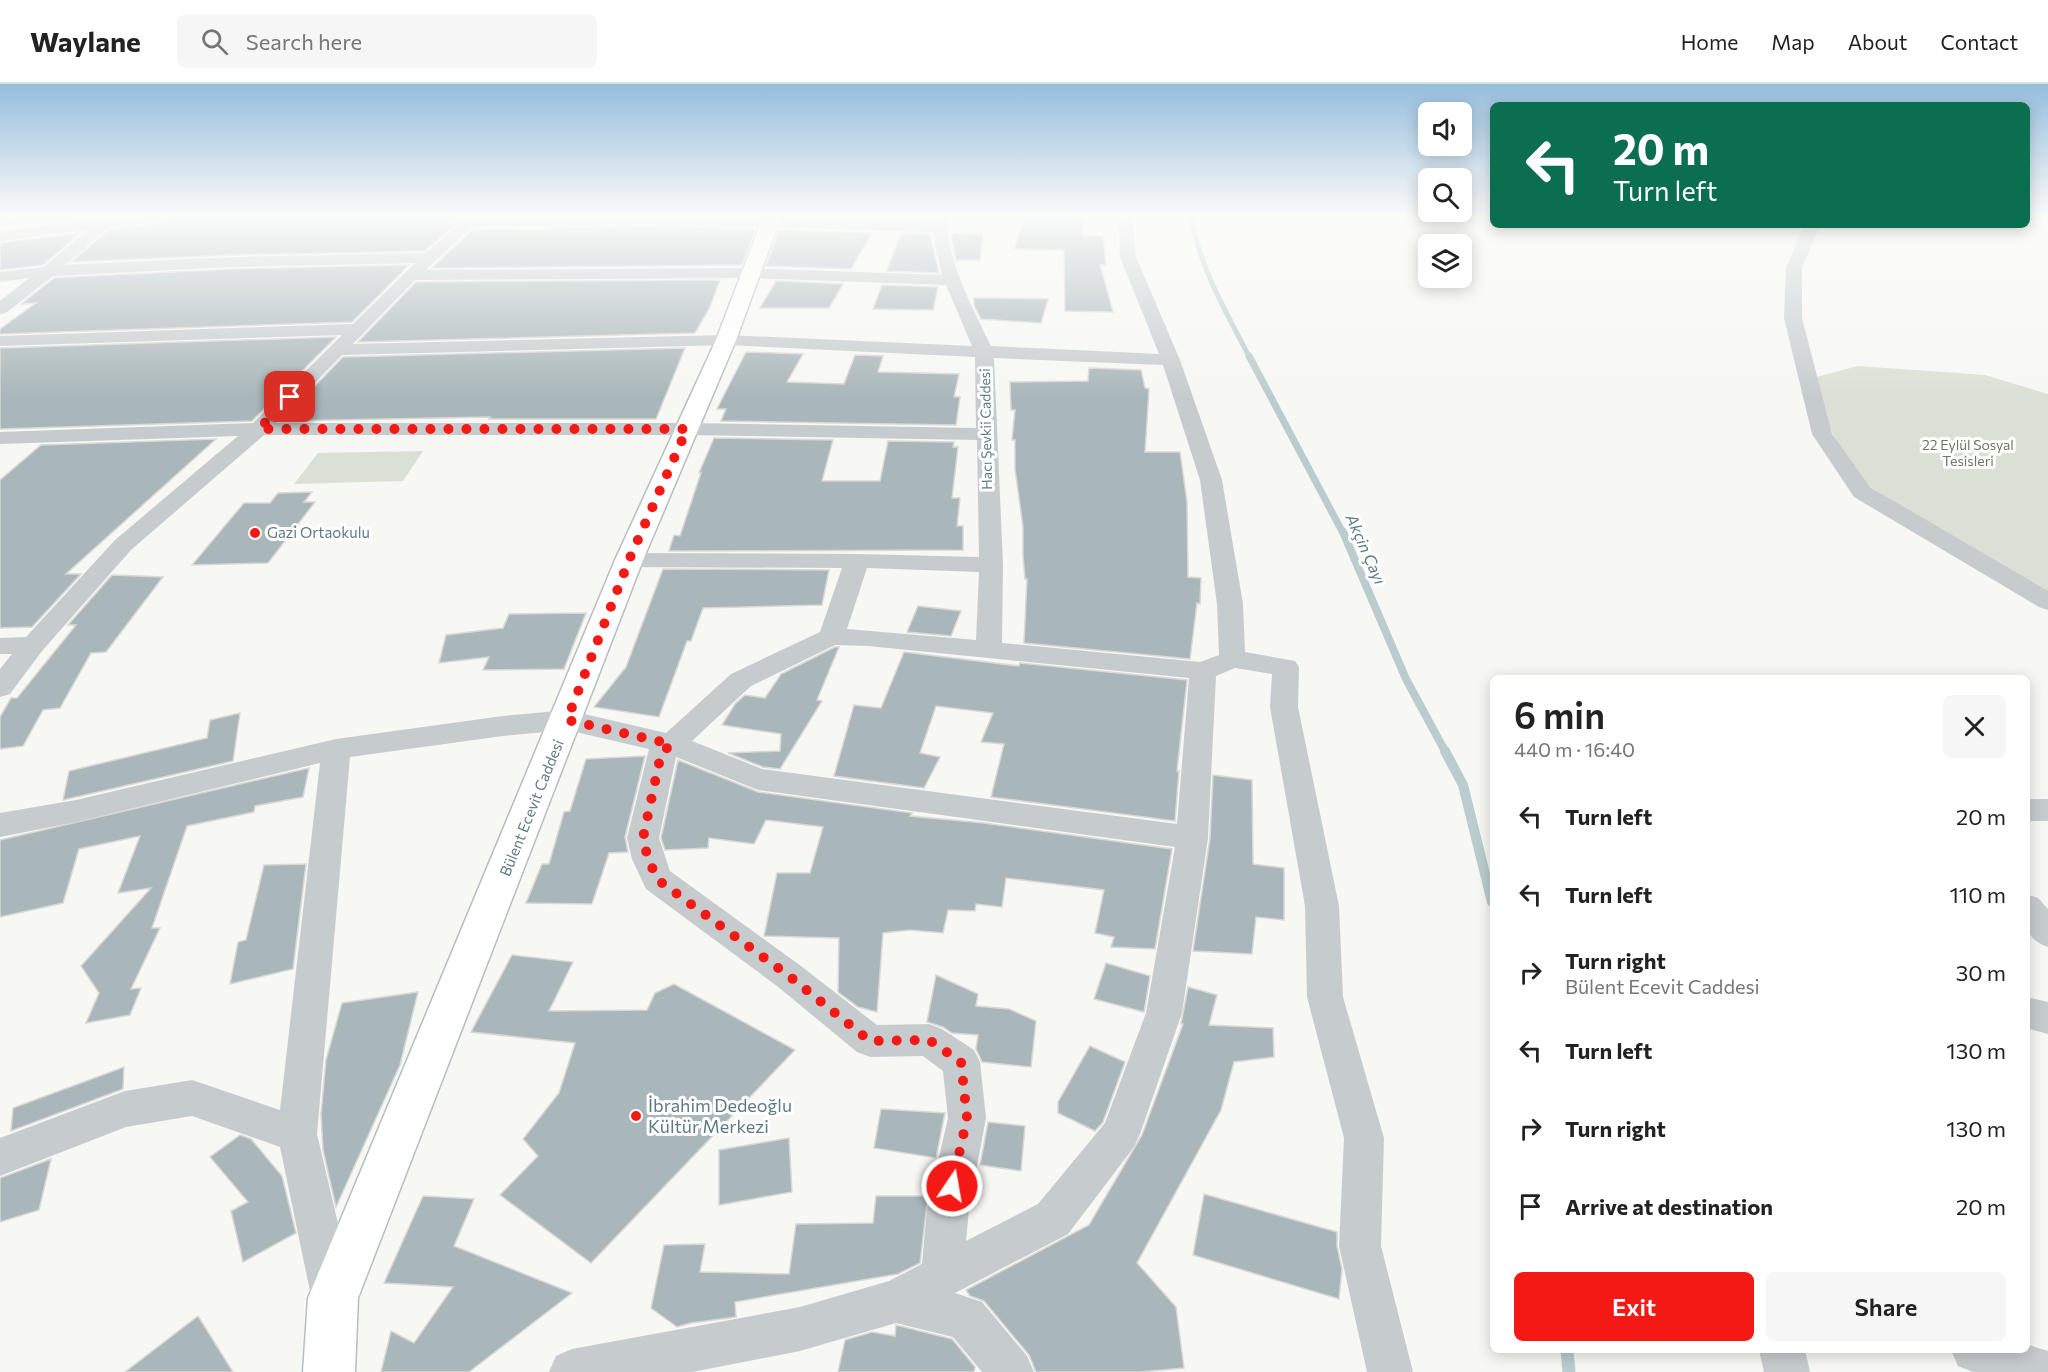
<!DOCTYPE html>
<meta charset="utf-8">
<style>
:root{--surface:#fff;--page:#f6f6f6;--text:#222;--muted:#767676;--line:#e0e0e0;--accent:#f51916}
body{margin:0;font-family:Commissioner,sans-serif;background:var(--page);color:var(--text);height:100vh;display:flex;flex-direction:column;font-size:22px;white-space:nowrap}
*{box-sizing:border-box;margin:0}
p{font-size:20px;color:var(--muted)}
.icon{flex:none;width:33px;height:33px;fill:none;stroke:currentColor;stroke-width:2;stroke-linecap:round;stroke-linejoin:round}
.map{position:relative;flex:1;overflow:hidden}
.details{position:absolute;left:1490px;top:591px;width:540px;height:678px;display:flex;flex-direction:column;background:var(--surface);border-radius:9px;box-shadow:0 3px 15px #0003}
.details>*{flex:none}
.guide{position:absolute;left:1490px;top:18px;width:540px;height:126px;border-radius:9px;box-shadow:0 3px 15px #0003;background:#0b6e4f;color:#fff;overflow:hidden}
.buttons{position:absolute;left:1418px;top:18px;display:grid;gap:12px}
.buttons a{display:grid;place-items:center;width:54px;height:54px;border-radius:9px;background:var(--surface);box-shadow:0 3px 15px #0003;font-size:30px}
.pin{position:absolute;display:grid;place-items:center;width:51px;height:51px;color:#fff;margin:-26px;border-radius:12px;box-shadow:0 3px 9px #0006}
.me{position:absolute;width:66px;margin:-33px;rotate:12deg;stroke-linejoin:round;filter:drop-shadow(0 0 4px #0008)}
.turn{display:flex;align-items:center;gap:21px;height:126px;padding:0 24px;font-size:27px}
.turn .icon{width:78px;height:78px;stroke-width:2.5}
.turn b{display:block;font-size:42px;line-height:51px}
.round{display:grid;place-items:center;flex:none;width:63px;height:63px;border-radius:9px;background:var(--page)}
.summary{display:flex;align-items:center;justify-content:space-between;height:102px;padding:0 24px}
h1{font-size:36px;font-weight:600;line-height:45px}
.primary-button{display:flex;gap:12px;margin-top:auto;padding:12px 24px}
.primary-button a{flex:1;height:69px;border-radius:9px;background:var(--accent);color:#fff;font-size:24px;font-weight:600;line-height:69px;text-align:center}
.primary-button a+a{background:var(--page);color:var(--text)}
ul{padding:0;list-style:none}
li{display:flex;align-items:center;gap:18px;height:78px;padding:0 24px}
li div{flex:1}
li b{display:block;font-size:22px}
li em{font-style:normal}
header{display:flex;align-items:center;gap:36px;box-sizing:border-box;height:84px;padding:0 30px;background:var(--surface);border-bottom:2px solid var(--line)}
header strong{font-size:28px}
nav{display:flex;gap:33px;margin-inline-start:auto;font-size:21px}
.search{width:420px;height:54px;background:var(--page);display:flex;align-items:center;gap:15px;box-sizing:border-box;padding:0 21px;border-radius:9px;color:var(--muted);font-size:22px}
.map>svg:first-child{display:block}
.green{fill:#dbe0d4}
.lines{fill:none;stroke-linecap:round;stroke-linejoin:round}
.stream-far4{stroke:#bacccd;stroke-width:5}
.stream-far3{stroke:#bacccd;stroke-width:7}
.stream-far2{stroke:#bacccd;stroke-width:8}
.stream-far1{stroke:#bacccd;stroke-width:10}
.stream{stroke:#bacccd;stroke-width:13}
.building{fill:#aab7ba;stroke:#d9d8d6;stroke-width:1.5}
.secondary-casing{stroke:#b6bec1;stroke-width:3}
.trunk-casing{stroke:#b6bcbe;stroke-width:3}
.minor{fill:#c6ccce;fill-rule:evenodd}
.secondary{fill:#fff;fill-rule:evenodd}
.trunk{fill:#fff;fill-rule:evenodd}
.route{stroke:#f51916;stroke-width:10;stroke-dasharray:0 18}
.poi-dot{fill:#f51916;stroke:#fff;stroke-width:2}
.labels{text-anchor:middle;stroke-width:6;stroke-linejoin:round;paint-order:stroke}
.far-street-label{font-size:14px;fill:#5f7a82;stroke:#fff}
.far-park-label{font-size:14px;fill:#69795f;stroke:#fff}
.poi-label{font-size:15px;fill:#5f7a82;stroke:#fff;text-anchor:start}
.street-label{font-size:15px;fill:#5f7a82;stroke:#fff}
.water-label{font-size:16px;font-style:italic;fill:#5a7b7d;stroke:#fff}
.near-poi-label{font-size:18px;fill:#5f7a82;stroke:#fff;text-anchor:start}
</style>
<header>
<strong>Waylane</strong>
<div class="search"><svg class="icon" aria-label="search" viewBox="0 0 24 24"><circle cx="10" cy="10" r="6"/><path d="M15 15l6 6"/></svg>Search here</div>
<nav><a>Home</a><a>Map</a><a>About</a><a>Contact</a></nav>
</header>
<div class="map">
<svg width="2048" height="1288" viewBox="0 0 2048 1288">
<rect width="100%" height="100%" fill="#f7f7f4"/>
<!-- green -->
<g class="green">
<path d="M1858 282 1985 291 2048 310V512L1850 390 1809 295Z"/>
<path d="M423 367 403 397 294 400 318 369Z"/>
</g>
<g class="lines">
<!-- stream-far4 -->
<path class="stream-far4" d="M1191 133C1200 184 1226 228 1250 274"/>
<!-- stream-far3 -->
<path class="stream-far3" d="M1249 272 1343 449"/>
<!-- stream-far2 -->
<path class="stream-far2" d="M1343 448 1406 595 1446 669"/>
<!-- stream-far1 -->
<path class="stream-far1" d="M1445 667 1463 701 1492 818"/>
<!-- stream -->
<path class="stream" d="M1567 1266 1569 1288"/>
</g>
<!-- building -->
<g class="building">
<path d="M170 133H452L446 140H456L425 167 232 171 71 178 109 146 161 139Z"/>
<path d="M1025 133H1083V152H1103L1106 181H1100L1113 228 1065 227 1064 166 1014 165Z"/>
<path d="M648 142 756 145 742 181 432 184 473 145 545 146 547 144Z"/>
<path d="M779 146 872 149 851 185 766 182Z"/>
<path d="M80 149 43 181 0 186V159Z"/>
<path d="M901 149 930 150 939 189 887 187Z"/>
<path d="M951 149 983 150 980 176H956Z"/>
<path d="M409 181 352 238 0 250V245L36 219 21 220 54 194 232 185Z"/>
<path d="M720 196 709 225 695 249 358 258 416 198Z"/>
<path d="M776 197 843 200 829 224H760Z"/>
<path d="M882 201 938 203 933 226 873 225Z"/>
<path d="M974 214 1048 215 1041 239 981 235 974 221Z"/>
<path d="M336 253 252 337 0 345V264Z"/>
<path d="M685 264 656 335H489L490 333 281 337 343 273Z"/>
<path d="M746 268 803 270 787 298 844 300 855 271 883 272 878 288 959 290 954 313H960L956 341 721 337 726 325H717Z"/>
<path d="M1089 284 1141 286 1145 304 1149 305 1145 368H1180L1187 418 1188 493 1201 494 1200 520 1197 519 1190 575 1024 559 1027 495H1025L1023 471V443L1015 385V356H1012L1015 326H1011L1010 298 1088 297Z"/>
<path d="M714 354 833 356 822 397H880L888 357 954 358 953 363H958L952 414H960L957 442H963V466L669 467 674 451 680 452 701 389H699Z"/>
<path d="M216 355 66 490H81L32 543 0 544V396L41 361Z"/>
<path d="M312 408 304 418H315L268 479 192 481 244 419H270L278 409Z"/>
<path d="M663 485 829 486 822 521 703 524 691 557H687L659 633 594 623 626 583Z"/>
<path d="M112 491 163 493 106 568 91 569 60 624 43 626 23 662 0 665V633L11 614H17L76 541H68Z"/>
<path d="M918 522 961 527 951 552 907 548Z"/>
<path d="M586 529 564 585 483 586 489 573 439 579 446 551 503 544 509 530Z"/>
<path d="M835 563H839L817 616 822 617 780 685 763 683 728 669 780 667 781 650 722 641 735 620 745 611 765 614 781 590Z"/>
<path d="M904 568 1019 582 1020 579 1187 596 1177 687H1179L1175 737 991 713 1004 660 981 658 993 629 936 622 920 669 940 673 924 704 834 692 854 621 881 624Z"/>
<path d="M240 629 233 677 63 716 69 687 207 654 210 636Z"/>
<path d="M645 672 625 753 628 768 609 769 592 820 526 819 542 780H549L564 728 570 727 586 675Z"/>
<path d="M678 676 758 708 912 729 910 732 984 739 1172 765 1155 865 1111 863 1114 853 1095 849 1104 806 1006 794 1002 823 976 820 975 827 948 826 943 849 910 846 883 849 877 928 858 923 838 908 839 854 764 852 777 789H810L823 743 766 736 754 760 709 754 708 764 665 766 661 754Z"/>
<path d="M309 684 303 713 255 722 254 728 187 742 152 844H160L131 905 141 904 130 931 86 939 99 909 81 882 151 804 118 809 140 752 79 765 63 819 0 833V756Z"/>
<path d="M1213 691 1252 696 1253 780 1284 784V836L1256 833 1252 870 1193 867 1210 754Z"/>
<path d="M306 780 293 885 230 900 238 858 246 856 264 781Z"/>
<path d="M512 871 573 878 549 927 647 926 655 909 674 900 795 966 591 1179 500 1111 538 1072 523 1055 559 1009 575 959 471 948Z"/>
<path d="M1106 879 1150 892 1144 928 1094 915Z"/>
<path d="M936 891 978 910 976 922 1009 925 1036 937 1031 983 982 978 976 965 978 951 952 949 943 943 927 938Z"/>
<path d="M1188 903 1217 911 1209 941 1273 944 1274 973 1234 978 1221 1026 1137 1179 1176 1223 1184 1284 1140 1288H1036L1029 1271 984 1217 970 1212 966 1206 1089 1141 1142 1051 1183 940H1181Z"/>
<path d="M418 908 400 981 336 1123 323 1066 321 1030 326 976 342 919Z"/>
<path d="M1090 962 1125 978 1103 1038 1095 1047 1058 1029V1018Z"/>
<path d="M124 983 123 1005 11 1047 13 1024Z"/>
<path d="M881 1025 945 1029 936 1074 874 1064Z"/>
<path d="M988 1038 1025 1042 1021 1087 980 1081Z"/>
<path d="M240 1051 251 1055 282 1092 296 1149 243 1178 231 1127 248 1118 210 1073Z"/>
<path d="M789 1054 792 1108 719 1121V1066Z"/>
<path d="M51 1075 39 1126 0 1138V1094Z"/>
<path d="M1204 1110 1337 1148V1162L1342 1185 1339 1215 1193 1171Z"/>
<path d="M423 1112 474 1115 454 1162 572 1209 469 1288H381L391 1247 414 1259 453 1203 384 1199Z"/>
<path d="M876 1112H928L920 1179 898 1190 735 1218 736 1233 691 1239 677 1243 651 1224 664 1161 705 1160 700 1188 789 1190 796 1140 873 1139Z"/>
<path d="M198 1232 233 1288H125Z"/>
<path d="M896 1241 952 1255 975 1283 974 1288H838L845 1256 872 1248 895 1252Z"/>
</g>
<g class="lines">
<defs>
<path id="secondary" d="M763 133H781L736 256 643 476 358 1214 355 1288H303L308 1214 615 476 716 256Z"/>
<path id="trunk" d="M0 133H18L15 137 0 141Z"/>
</defs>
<!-- secondary casing -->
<use href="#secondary" class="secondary-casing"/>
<!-- trunk casing -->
<use href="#trunk" class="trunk-casing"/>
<!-- minor -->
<g class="minor">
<path d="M126 133H168L161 137 108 144 65 181 232 173 426 169 467 133H690L933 139 935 133H949C942 169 975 228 991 262L1159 270 1120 173 1118 133H1132L1136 173 1180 276 1222 396 1243 520 1245 568 1295 577 1299 583 1298 623 1339 822 1343 913 1384 1054 1381 1162 1413 1288H1367L1339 1162 1344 1054 1307 913 1305 822 1270 623 1272 590 1235 584 1216 592 1208 754 1182 929 1140 1050 1134 1063 1068 1150 955 1209 982 1218 1027 1272 1034 1288H982L953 1253 896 1239 800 1267 692 1288H549L556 1272 572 1265 800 1223 889 1197 922 1180 927 1125 948 1034 943 987 923 972 870 973 857 968 777 902 646 805 632 775 627 754 649 665 567 646 503 652 350 673 317 1050 355 1212 348 1227 333 1234 318 1227 311 1212 280 1063 192 1032 126 1043 0 1092V1054L125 1007 192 996 280 1026 320 679 76 738 0 753V729L76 716 336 655 503 632 567 626 666 649 731 590 820 548 842 484 629 483 621 481 617 476 621 471 629 469 857 470 979 473 977 356 687 351H264L131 466 42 567 10 610 0 613V585L12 570H0V554L26 553 115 456 238 352 0 360V348L253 339 342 251 0 262V252L353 240 415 179 232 183 53 192 6 229 0 230V217L29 194 0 198V188L44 183 87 146 0 157V147ZM648 140 932 148 942 191 750 184 426 186 472 143ZM750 194 946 201 972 262 726 251 353 260 415 196ZM726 261 975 273 976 344 687 339H276L342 271ZM994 274 1163 281 1200 396 1217 520 1219 571 1200 578 1002 559 1003 481ZM867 484 979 488 976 556 847 545ZM835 561 868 562 1189 594 1177 740 762 685 692 657 751 602ZM676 673 758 706 1175 763 1146 929 1105 1039 1038 1120 966 1157 969 1125 986 1034 980 978 974 966 942 945 929 940 877 941 801 882 670 787 659 754Z"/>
<path d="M1804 141H1820L1802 184V234L1832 350 1870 403 2048 507V526L2039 523 1854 413 1812 350 1784 234 1786 184Z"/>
<rect x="2026" y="715" width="22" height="22"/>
<path d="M2026 810 2038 814 2048 825V863C2020 853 2026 835 2026 810Z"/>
<path d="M2026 913 2048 918V950L2026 944Z"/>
<path d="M2026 1260 2048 1267V1288H1973L1958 1282 1951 1266H2026Z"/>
<path d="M1759 1266H1805L1810 1288H1764Z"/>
</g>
<!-- secondary -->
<use href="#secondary" class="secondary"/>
<!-- trunk -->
<use href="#trunk" class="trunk"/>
</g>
<!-- sky -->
<linearGradient id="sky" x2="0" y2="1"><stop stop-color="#95bedd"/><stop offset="0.42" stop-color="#fbfbfa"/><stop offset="1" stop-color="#fbfbfa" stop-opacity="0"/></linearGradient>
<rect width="2048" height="313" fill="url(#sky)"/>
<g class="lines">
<!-- route -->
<path class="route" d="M290 313 259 345H687L629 476 567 636 671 660 661 670 643 754 648 775 658 796 789 892 870 957 929 956 961 978 967 1034 952 1102"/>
</g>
<!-- markers -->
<g class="poi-dot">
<circle cx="255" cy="449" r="6"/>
<circle cx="636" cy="1032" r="6"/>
</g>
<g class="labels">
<!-- far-street labels -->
<g class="far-street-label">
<text transform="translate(986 345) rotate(-91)" y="5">Hacı Şevkii Caddesi</text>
</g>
<!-- far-park labels -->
<g class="far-park-label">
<text x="1968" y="366">22 Eylül Sosyal<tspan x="1968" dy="16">Tesisleri</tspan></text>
</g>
<!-- poi labels -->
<g class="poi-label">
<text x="267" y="454">Gazi Ortaokulu</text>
</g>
<!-- street labels -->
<g class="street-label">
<text transform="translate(532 724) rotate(-68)" y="5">Bülent Ecevit Caddesi</text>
</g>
<!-- water labels -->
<g class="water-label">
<text transform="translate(1366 465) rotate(66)" y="6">Akçin Çayı</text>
</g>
<!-- near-poi labels -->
<g class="near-poi-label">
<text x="648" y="1028">İbrahim Dedeoğlu<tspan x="648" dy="21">Kültür Merkezi</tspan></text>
</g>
</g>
</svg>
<div class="buttons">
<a><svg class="icon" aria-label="sound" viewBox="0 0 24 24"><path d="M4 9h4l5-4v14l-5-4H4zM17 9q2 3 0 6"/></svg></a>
<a><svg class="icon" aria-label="search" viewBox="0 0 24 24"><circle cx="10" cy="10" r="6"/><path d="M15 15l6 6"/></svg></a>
<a><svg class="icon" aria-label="layers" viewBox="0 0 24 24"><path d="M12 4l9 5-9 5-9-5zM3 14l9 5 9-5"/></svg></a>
</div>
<div class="pin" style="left:290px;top:313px;background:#d93025"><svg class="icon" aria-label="arrive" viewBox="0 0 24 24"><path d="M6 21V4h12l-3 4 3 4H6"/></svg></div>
<svg class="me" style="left:952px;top:1102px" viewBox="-20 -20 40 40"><circle r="17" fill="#f51916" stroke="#fff" stroke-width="3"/><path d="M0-11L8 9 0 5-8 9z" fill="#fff"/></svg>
<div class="guide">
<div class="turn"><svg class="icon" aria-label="left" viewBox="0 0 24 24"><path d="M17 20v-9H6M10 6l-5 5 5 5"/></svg><div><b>20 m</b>Turn left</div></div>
</div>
<section class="details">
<div class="summary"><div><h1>6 min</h1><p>440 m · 16:40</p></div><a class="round"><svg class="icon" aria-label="close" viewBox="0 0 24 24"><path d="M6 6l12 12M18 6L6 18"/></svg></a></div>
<ul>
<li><svg class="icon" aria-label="left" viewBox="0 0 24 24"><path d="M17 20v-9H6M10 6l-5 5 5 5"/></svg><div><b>Turn left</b></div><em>20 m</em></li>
<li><svg class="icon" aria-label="left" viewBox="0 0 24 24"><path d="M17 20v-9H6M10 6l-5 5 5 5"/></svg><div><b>Turn left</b></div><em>110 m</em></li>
<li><svg class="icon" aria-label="right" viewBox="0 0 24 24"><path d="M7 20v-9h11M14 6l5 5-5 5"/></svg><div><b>Turn right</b><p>Bülent Ecevit Caddesi</p></div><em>30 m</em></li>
<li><svg class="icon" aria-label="left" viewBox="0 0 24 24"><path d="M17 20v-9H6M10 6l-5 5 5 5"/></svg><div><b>Turn left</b></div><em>130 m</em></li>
<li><svg class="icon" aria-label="right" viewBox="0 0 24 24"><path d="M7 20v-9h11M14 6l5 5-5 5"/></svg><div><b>Turn right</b></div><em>130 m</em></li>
<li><svg class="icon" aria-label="arrive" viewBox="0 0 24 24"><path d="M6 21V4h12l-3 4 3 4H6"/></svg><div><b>Arrive at destination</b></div><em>20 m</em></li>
</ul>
<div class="primary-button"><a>Exit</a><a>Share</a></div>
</section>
</div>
